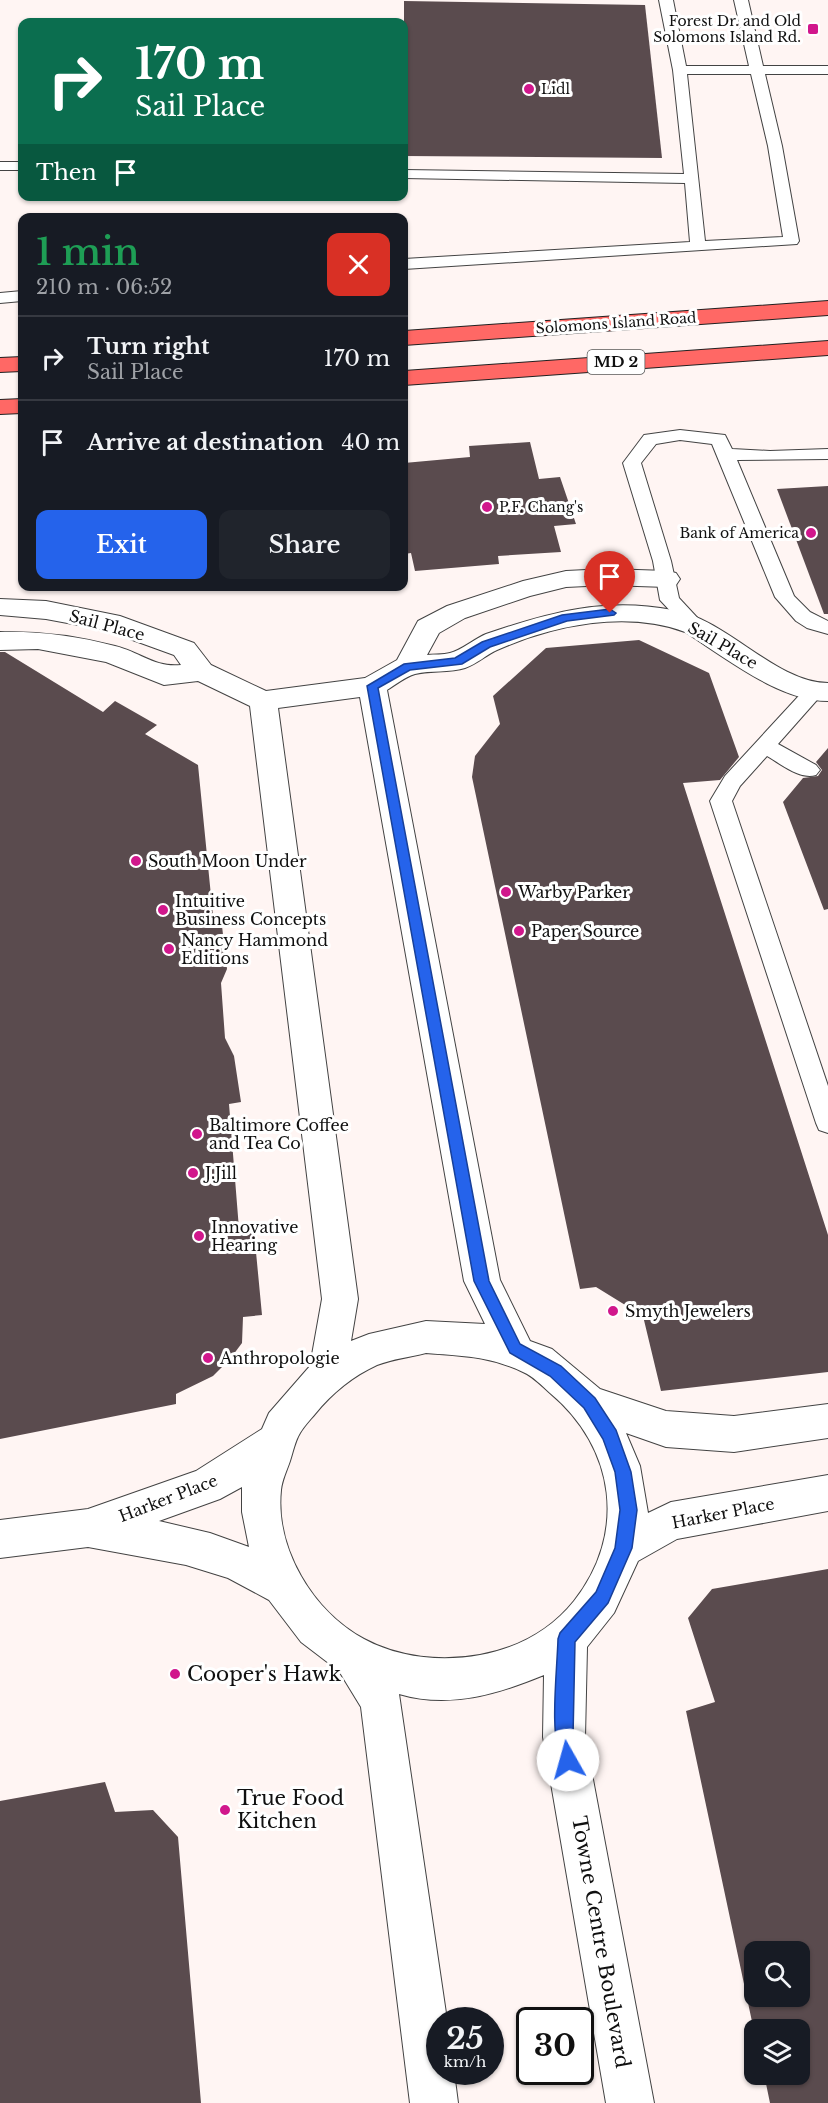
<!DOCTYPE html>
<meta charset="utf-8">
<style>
:root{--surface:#171b24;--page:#20242c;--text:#f1f3f6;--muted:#9ea1a6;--line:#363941;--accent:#2563eb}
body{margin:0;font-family:"Libre Baskerville",serif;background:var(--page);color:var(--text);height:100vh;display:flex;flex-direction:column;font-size:22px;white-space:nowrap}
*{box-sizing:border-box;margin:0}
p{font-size:20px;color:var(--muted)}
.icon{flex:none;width:33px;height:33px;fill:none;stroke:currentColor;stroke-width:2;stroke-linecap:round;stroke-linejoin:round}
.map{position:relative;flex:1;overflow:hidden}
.details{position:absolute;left:18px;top:213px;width:390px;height:378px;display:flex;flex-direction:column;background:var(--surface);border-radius:12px;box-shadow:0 2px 4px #0004}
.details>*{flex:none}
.hud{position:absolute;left:18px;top:18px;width:390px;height:183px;border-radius:12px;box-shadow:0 2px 4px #0004;background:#0b6e4f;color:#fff;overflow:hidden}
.fabs{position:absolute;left:744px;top:1941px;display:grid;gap:12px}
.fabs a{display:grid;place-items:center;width:66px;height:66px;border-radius:12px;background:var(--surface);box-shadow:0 2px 4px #0004;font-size:30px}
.speed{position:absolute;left:426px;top:2007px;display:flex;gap:12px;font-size:30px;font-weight:700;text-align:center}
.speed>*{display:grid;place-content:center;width:78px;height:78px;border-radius:50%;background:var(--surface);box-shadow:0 2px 4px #0004;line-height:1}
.speed small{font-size:15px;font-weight:400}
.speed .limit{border:3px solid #111;border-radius:9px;background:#fff;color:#111}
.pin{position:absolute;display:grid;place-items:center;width:51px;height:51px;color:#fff;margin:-62px -26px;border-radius:50% 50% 50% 0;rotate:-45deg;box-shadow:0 0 6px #0007}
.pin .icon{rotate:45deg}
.me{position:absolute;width:66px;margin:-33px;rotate:353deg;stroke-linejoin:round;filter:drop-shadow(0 0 4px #0008)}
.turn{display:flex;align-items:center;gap:21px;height:126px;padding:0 18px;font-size:27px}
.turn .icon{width:78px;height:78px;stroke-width:2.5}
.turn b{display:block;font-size:42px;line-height:51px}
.then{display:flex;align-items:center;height:57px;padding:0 18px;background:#0003;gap:12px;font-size:22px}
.round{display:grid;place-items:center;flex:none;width:63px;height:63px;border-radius:12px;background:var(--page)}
.head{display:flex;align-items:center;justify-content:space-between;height:102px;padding:0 18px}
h1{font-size:36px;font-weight:600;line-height:45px;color:#1e9e55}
.cta{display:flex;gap:12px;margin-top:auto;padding:12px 18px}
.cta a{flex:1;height:69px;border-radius:12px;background:var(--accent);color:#fff;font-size:24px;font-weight:600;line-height:69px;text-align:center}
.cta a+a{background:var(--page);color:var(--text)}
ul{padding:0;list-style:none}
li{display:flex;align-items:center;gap:18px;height:84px;padding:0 18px;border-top:2px solid var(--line)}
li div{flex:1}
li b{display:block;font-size:22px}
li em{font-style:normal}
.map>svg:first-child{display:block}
.building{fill:#5a4b4e;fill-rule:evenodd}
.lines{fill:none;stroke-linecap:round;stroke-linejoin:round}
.service-casing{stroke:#434343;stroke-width:2}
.minor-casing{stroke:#434343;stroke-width:2}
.trunk-casing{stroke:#212121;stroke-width:2}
.service{fill:#fff;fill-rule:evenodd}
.minor{fill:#fff;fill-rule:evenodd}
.trunk{fill:#ff6865;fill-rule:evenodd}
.route{fill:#2563eb;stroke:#184099;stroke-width:1.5}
.poi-dot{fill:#d1178c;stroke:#fff;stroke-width:2}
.labels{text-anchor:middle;stroke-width:6;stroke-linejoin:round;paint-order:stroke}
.far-poi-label{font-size:14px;fill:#101010;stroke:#fff;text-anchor:end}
.far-street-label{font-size:14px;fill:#101010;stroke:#fff}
.shield{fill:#fff;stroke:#585858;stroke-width:1.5}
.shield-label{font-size:15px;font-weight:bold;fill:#101010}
.street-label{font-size:16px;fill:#101010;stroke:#fff}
.poi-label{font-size:16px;fill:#101010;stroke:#fff;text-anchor:start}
.near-poi-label{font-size:20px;fill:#101010;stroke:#fff;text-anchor:start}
.near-street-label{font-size:20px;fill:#101010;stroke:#fff}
</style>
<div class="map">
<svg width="828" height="2103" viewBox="0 0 828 2103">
<rect width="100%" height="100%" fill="#fff5f3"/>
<!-- building -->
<g class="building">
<path d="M404 1 645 5 662 158 404 156Z"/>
<path d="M530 442 539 479 560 477 576 524 554 526 561 552 498 556 499 564 415 571 411 553 404 554V463L470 457 469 446Z"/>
<path d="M828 486V614H824L777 489Z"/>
<path d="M639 640 709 673 739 757 720 780 683 783 828 1235V1372L661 1391 643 1316 596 1287 580 1289 472 777 475 756 500 724 493 696 546 648Z"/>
<path d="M0 652H5L103 712 115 701 157 725 145 734 198 765 214 926H222L227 969 221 983 225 1038 234 1056 241 1102 229 1104 239 1229 254 1231 262 1315 243 1317 242 1343 230 1359 213 1376 176 1394V1404L0 1439Z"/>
<path d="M828 748V909L824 910 783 802 803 778 818 776 822 770 816 762Z"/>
<path d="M828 1569V2103H770L764 2074H800V2030H754V2031L686 1711 715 1702 688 1618 712 1589ZM754 1952H800V1996H754Z"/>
<path d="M105 1782 115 1812 153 1810 178 1837 201 2103H0V1801Z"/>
</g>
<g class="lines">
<defs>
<g id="service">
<path d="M659 0H673L686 66H749L734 0H748L763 66H828V74H765L782 146 799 241 797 244 404 269V259L690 242 685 183 404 178V170L684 174 673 70ZM687 74H751L768 146 783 237 705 241Z"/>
<rect x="0" y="162" width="22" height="8"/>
<path d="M22 291V301L0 303V293Z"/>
<path d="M680 430 725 435 732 449 770 451 828 449V459L737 460 794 596 810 612 828 621V634L807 628 796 621 775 597 712 444 680 440 656 444 641 463 671 561 679 598 705 626 702 630 695 632 688 630 660 600 653 561 623 463 644 435Z"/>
<path d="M814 685 821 687 824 692 778 744 816 765 820 770 816 775C800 780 781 764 767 756L740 786 732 801 828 1086V1133L819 1130 816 1123 710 801 725 776 807 687Z"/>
</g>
<path id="minor" d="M607 569 667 571 676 573 680 579 676 585 667 587 607 585 566 587 530 596 465 618 439 633 427 655C435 654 443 655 450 653 462 650 474 639 486 634 550 612 605 597 673 610 727 619 776 683 828 683V701C779 701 726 658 685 632 626 610 554 625 497 650 486 655 477 664 465 668 449 673 431 670 415 674 405 677 395 685 387 690L500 1280 530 1341 552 1349 600 1389 666 1411 734 1416 828 1404V1438L734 1452 666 1447 626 1433 640 1466 648 1513 671 1502 828 1475V1511L677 1539 638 1561 614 1613 587 1647 585 1737 654 2103H606L543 1737 544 1675C498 1694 449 1709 399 1694L447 2020H440V2072H454L458 2103H410L361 1707 339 1671 301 1642 269 1600 228 1578 186 1565 88 1547 0 1558V1520L88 1509 196 1471 262 1429 269 1413 310 1366 322 1299 250 706 198 681 164 685 106 662 38 649 0 650V632C39 631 77 636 115 646 140 652 155 668 181 665L174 655 105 630 46 619 0 615V599L46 601 120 616 194 643 211 665 266 691 365 678 397 660 418 621 447 606 523 581 566 571ZM360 697 464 1281 485 1324 426 1321 369 1334 351 1341 358 1299 278 708ZM426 1353C463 1356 489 1356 523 1372 533 1376 542 1386 550 1393 616 1448 627 1534 574 1601 550 1631 517 1648 480 1655 442 1662 399 1658 364 1639 313 1611 275 1549 281 1490 282 1480 287 1470 290 1461 293 1452 295 1441 300 1433 304 1426 310 1420 315 1414 332 1393 353 1376 377 1365 392 1359 411 1357 426 1353ZM242 1487V1512L249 1547 210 1533 159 1521 220 1499Z"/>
<g id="trunk">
<path d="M828 301V315L404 345V331Z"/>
<path d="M828 341V355L404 385V371Z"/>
<path d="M22 357V371L0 372V358Z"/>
<path d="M22 399V413L0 414V400Z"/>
</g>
</defs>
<!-- service casing -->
<use href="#service" class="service-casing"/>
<!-- minor casing -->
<use href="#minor" class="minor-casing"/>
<!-- trunk casing -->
<use href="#trunk" class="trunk-casing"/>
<!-- service -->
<use href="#service" class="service"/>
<!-- minor -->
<use href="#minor" class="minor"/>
<!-- trunk -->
<use href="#trunk" class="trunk"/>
</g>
<!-- route -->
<path class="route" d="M610 609 616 613 614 615 567 621 490 647 462 664 410 670 378 688 489 1281 520 1344 561 1366 595 1398 616 1430 631 1472 637 1510 632 1548 608 1603 575 1642 573 1737 577 1760 574 1766 568 1769 562 1766C549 1734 557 1674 558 1639L560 1633 596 1592 615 1548 620 1510 615 1472 603 1439 584 1408 550 1376 510 1353 474 1281 367 686 404 664 455 658 482 642 562 615Z"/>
<!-- markers -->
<g class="poi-dot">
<rect x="807" y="23" width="12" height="12" rx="3"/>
<circle cx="529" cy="89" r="6"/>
<circle cx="487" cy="507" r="6"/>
<circle cx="811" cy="533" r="6"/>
<circle cx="136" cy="861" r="6"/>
<circle cx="506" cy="892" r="6"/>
<circle cx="163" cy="910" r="6"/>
<circle cx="519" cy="931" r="6"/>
<circle cx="169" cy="949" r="6"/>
<circle cx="197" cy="1134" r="6"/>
<circle cx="193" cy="1173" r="6"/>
<circle cx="199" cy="1236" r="6"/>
<circle cx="613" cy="1311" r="6"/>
<circle cx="208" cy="1358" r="6"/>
<circle cx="175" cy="1674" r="6"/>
<circle cx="225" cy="1810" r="6"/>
</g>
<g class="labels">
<!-- far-poi labels -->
<g class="far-poi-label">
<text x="801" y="26">Forest Dr. and Old<tspan x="801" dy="16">Solomons Island Rd.</tspan></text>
<text x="541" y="94" text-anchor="start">Lidl</text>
<text x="499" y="512" text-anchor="start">P.F. Chang's</text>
<text x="799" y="538">Bank of America</text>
</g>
<!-- far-street labels -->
<g class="far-street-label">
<text transform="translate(616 323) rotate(-4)" y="5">Solomons Island Road</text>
</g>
<!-- shield labels -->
<rect class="shield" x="587.5" y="350" width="57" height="24" rx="4.5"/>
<g class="shield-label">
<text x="616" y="367">MD 2</text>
</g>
<!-- street labels -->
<g class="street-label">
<text transform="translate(107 625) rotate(15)" y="6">Sail Place</text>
<text transform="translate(723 645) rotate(30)" y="6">Sail Place</text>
<text transform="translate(168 1498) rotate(-21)" y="6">Harker Place</text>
<text transform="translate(723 1513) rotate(-11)" y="6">Harker Place</text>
</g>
<!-- poi labels -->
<g class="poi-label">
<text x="148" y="867">South Moon Under</text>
<text x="518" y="898">Warby Parker</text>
<text x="175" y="907">Intuitive<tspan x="175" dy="18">Business Concepts</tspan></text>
<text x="531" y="937">Paper Source</text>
<text x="181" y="946">Nancy Hammond<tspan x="181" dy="18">Editions</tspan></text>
<text x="209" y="1131">Baltimore Coffee<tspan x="209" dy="18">and Tea Co</tspan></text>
<text x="205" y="1179">J.Jill</text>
<text x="211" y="1233">Innovative<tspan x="211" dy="18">Hearing</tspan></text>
<text x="625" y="1317">Smyth Jewelers</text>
<text x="220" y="1364">Anthropologie</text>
</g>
<!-- near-poi labels -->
<g class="near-poi-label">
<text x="187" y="1681">Cooper's Hawk</text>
<text x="237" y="1805">True Food<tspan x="237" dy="23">Kitchen</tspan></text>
</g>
<!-- near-street labels -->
<g class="near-street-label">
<text transform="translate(601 1942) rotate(80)" y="7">Towne Centre Boulevard</text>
</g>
</g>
</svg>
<div class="fabs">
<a><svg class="icon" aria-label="search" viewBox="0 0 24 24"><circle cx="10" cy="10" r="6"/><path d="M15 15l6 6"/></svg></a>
<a><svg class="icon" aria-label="layers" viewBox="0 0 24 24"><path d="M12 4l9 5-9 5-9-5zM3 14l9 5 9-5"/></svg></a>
</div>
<div class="speed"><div>25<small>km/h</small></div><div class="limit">30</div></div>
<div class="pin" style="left:610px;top:613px;background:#d93025"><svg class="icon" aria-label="arrive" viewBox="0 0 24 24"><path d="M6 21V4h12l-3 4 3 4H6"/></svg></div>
<svg class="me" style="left:568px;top:1760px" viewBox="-20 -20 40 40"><circle r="19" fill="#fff"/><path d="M0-13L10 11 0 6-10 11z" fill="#2563eb"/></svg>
<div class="hud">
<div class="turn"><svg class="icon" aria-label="right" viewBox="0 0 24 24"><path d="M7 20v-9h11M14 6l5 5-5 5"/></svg><div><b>170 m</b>Sail Place</div></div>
<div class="then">Then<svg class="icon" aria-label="arrive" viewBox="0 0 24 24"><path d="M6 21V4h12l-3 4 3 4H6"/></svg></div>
</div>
<section class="details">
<div class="head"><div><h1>1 min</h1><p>210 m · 06:52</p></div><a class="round" style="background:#d93025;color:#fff"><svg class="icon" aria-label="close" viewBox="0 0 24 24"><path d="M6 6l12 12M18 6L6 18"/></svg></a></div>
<ul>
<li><svg class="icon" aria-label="right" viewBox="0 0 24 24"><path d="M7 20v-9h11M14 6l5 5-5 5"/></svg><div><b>Turn right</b><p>Sail Place</p></div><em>170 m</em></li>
<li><svg class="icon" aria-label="arrive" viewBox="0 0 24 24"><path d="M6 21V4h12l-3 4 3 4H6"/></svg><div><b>Arrive at destination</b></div><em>40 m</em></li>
</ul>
<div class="cta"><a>Exit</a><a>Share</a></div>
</section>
</div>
